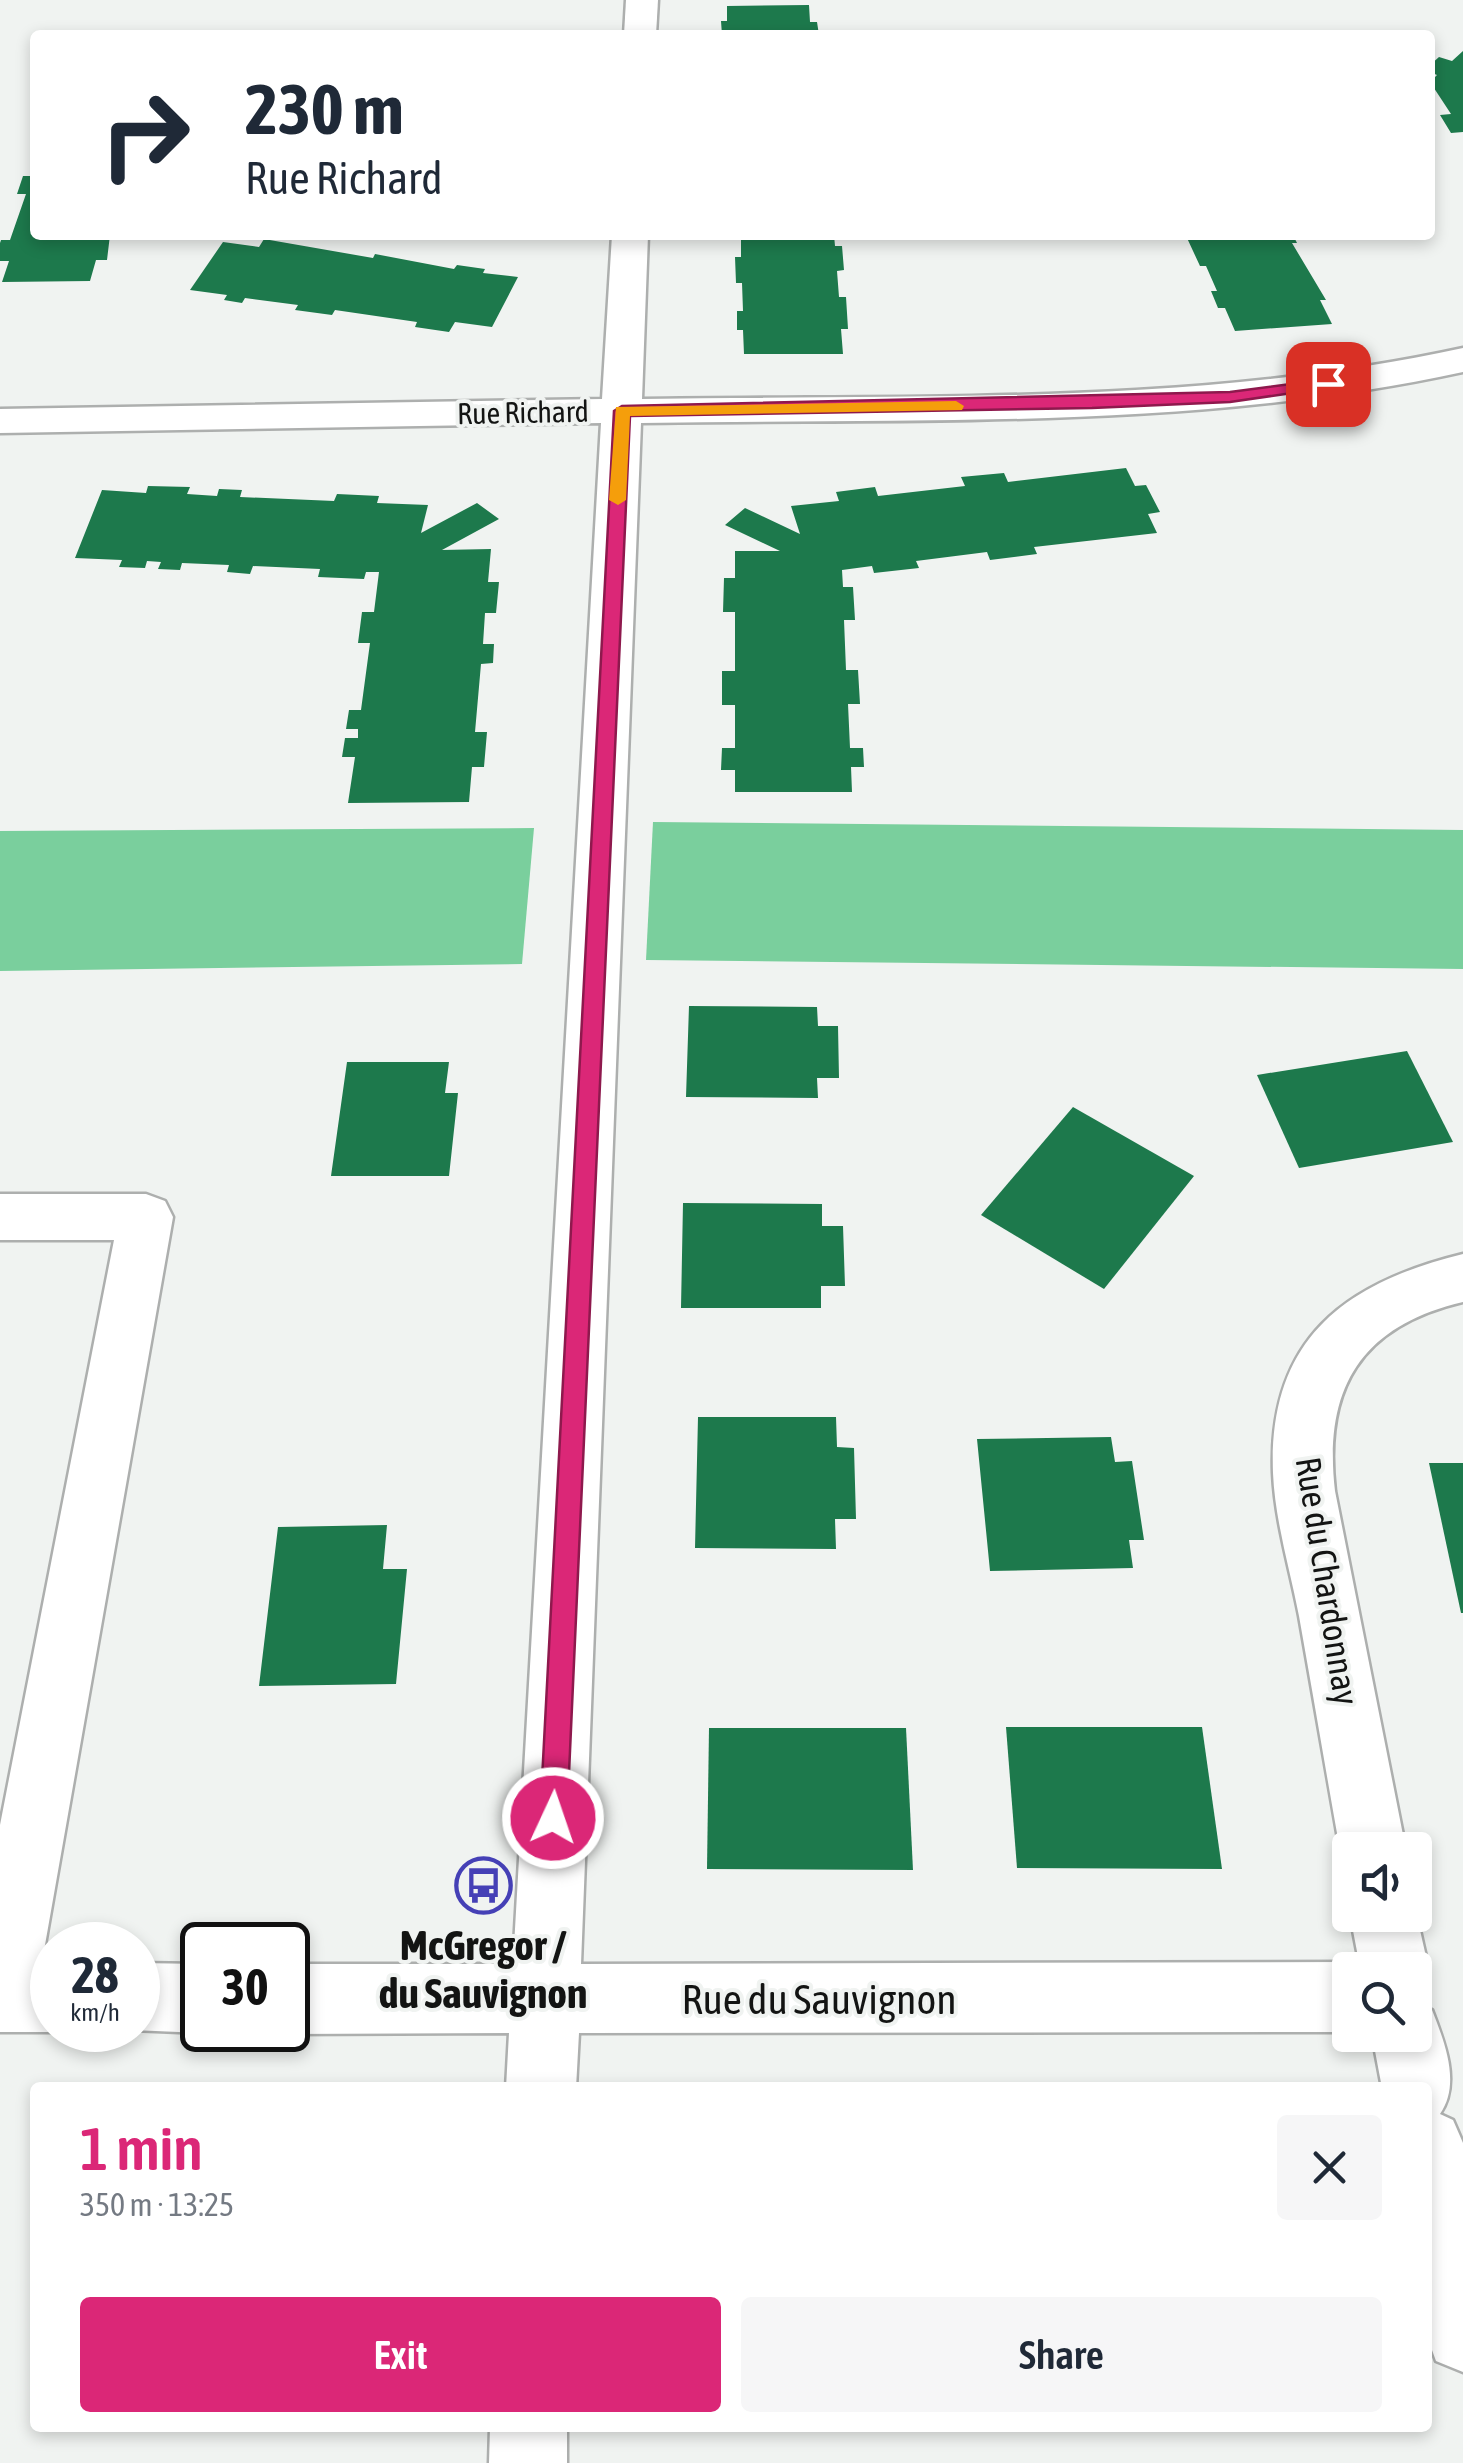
<!DOCTYPE html>
<meta charset="utf-8">
<style>
:root{--surface:#fff;--page:#f6f6f7;--text:#1f2937;--muted:#747a83;--accent:#db2777}
body{margin:0;font-family:"Asap Condensed",sans-serif;background:var(--page);color:var(--text);height:100vh;display:flex;flex-direction:column;font-size:38px;white-space:nowrap}
*{box-sizing:border-box;margin:0}
p{font-size:32px;color:var(--muted)}
.icon{flex:none;width:55px;height:55px;fill:none;stroke:currentColor;stroke-width:2;stroke-linecap:round;stroke-linejoin:round}
.map{position:relative;flex:1;overflow:hidden}
.panel{position:absolute;left:30px;top:2082px;width:1402px;height:350px;display:flex;flex-direction:column;background:var(--surface);border-radius:10px;box-shadow:0 5px 15px #0003}
.panel>*{flex:none}
.banner{position:absolute;left:30px;top:30px;width:1405px;height:210px;border-radius:10px;box-shadow:0 5px 15px #0003;background:#fff;color:var(--text);overflow:hidden}
.buttons{position:absolute;left:1332px;top:1832px;display:grid;gap:20px}
.buttons a{display:grid;place-items:center;width:100px;height:100px;border-radius:10px;background:var(--surface);box-shadow:0 5px 15px #0003;font-size:50px}
.speed{position:absolute;left:30px;top:1922px;display:flex;gap:20px;font-size:50px;font-weight:700;text-align:center}
.speed>*{display:grid;place-content:center;width:130px;height:130px;border-radius:50%;background:var(--surface);box-shadow:0 5px 15px #0003;line-height:1}
.speed small{font-size:25px;font-weight:400}
.speed .limit{border:5px solid #111;border-radius:15px;background:#fff;color:#111}
.pin{position:absolute;display:grid;place-items:center;width:85px;height:85px;color:#fff;margin:-42px;border-radius:20px;box-shadow:0 5px 15px #0006}
.me{position:absolute;width:110px;margin:-55px;rotate:3deg;stroke-linejoin:round;filter:drop-shadow(0 0 8px #0008)}
.turn{display:flex;align-items:center;gap:35px;height:210px;padding:0 50px;font-size:45px}
.turn .icon{width:130px;height:130px;stroke-width:2.5}
.turn b{display:block;font-size:70px;line-height:85px}
.round{display:grid;place-items:center;flex:none;width:105px;height:105px;border-radius:10px;background:var(--page)}
.head{display:flex;align-items:center;justify-content:space-between;height:170px;padding:0 50px}
h1{font-size:60px;font-weight:600;line-height:75px;color:var(--accent)}
.cta{display:flex;gap:20px;margin-top:auto;padding:20px 50px}
.cta a{flex:1;height:115px;border-radius:10px;background:var(--accent);color:#fff;font-size:40px;font-weight:600;line-height:115px;text-align:center}
.cta a+a{background:var(--page);color:var(--text)}
.map>svg:first-child{display:block}
.forest{fill:#7acf9d}
.building{fill:#1d794c}
.lines{fill:none;stroke-linecap:round;stroke-linejoin:round}
.minor-casing{stroke:#adafae;stroke-width:5}
.minor{fill:#fff;fill-rule:evenodd}
.route{fill:#db2777;stroke:#8e194d;stroke-width:2.5}
.slow{fill:#f59e0b}
.labels{text-anchor:middle;stroke-width:8;stroke-linejoin:round;paint-order:stroke}
.far-street-label{font-size:30px;fill:#131413;stroke:#f0f3f1}
.street-label{font-size:35px;fill:#131413;stroke:#f0f3f1}
.near-poi-label{font-size:42px;font-weight:bold;fill:#131413;stroke:#f0f3f1}
.near-street-label{font-size:42px;fill:#131413;stroke:#f0f3f1}
</style>
<div class="map">
<svg width="1463" height="2463" viewBox="0 0 1463 2463">
<rect width="100%" height="100%" fill="#f0f3f1"/>
<!-- forest -->
<g class="forest">
<path d="M653 822 1463 830V969L646 960Z"/>
<path d="M534 828 522 964 0 971V831Z"/>
</g>
<!-- building -->
<g class="building">
<path d="M809 5 810 22H817L819 35H722L721 21H727V6Z"/>
<path d="M1463 51V132L1451 133 1440 115 1451 114 1430 82 1437 75 1430 72V65L1439 57 1452 61Z"/>
<path d="M35 168V235H110L107 260H96L90 281 2 282 9 261H0V243L1 240H10L26 194H17L23 176H32Z"/>
<path d="M741 235H834L835 246H842L844 270 837 271 839 297H846L848 329H841L843 354H744L743 330H737V311H743L742 283H736L735 257H741Z"/>
<path d="M1192 235H1293L1297 243H1292L1326 300H1320L1332 324 1235 331 1225 308H1218L1211 291H1217L1206 266H1200L1187 238H1193Z"/>
<path d="M264 239 373 258 375 254 454 269 457 265 485 269 483 273 518 277 492 327 455 322 449 332 415 327 417 322 335 310 332 315 295 310 298 305 245 298 242 303 224 300 227 295 190 290 223 242 259 247Z"/>
<path d="M1126 468 1135 486 1146 485 1160 512 1148 514 1157 533 1034 547 1037 554 990 560 987 552 916 561 919 568 874 573 872 566 842 570 843 587H853L855 620H844L846 670H858L860 704H848L850 748H863L864 767H851L852 792H735V770H721L722 748H735V705H722V671H735V612H723L724 578H735V551H780L725 525 745 508 800 534 791 506 839 501 836 492 875 487 878 496 965 486 961 477 1004 473 1008 482Z"/>
<path d="M148 486 190 487 187 494 217 496 219 489 242 490 240 497 334 501 337 494 379 496 377 503 428 505 421 533 477 503 499 519 442 550 491 549 488 582H499L496 613H485L483 644H494L493 663 481 664 475 732H487L484 767H472L469 802 348 803 355 757H342L345 738H358V729H346L349 710H361L370 643H358L362 612H374L379 572H366L364 579 318 577 320 569 253 566 250 574 227 572 229 565 182 563 180 570 158 569 161 562 147 561 145 568 119 567 122 560 75 558 102 490 146 493Z"/>
<path d="M689 1006 817 1007 818 1026H838L839 1078H817L818 1098 686 1097Z"/>
<path d="M1407 1051 1453 1142 1299 1168 1257 1075Z"/>
<path d="M347 1062H449L445 1093H458L449 1176H331Z"/>
<path d="M1073 1107 1194 1176 1104 1289 981 1215Z"/>
<path d="M683 1203 822 1204V1226H843L845 1286H821V1308H681Z"/>
<path d="M698 1417H836L837 1447 854 1448 856 1519H835L836 1549 695 1548Z"/>
<path d="M1111 1437 1115 1462 1132 1461 1144 1540H1129L1133 1568 990 1571 977 1439Z"/>
<path d="M1429 1463H1463V1613H1461Z"/>
<path d="M387 1525 383 1569H407L396 1684 259 1686 278 1527Z"/>
<path d="M1006 1727H1202L1222 1869 1017 1868Z"/>
<path d="M709 1728H906L913 1870 707 1869Z"/>
</g>
<g class="lines">
<defs>
<g id="minor">
<path d="M626 0H658L656 35H624Z"/>
<path d="M612 235H648L642 399C916 394 1193 407 1463 348V372C1193 431 916 418 641 423L581 1964 1350 1962 1360 1967 1350 1915H1415V1908L1429 1970 1419 1994 1415 1996V1970H1350V2032L579 2033 576 2088H506L509 2033 288 2034 279 2030H288V1964H513L601 423 0 433V409L602 399Z"/>
<path d="M0 1194H146L165 1201 173 1217 42 1962 52 1963V2030H56L52 2032H0V1825L114 1240H0Z"/>
<path d="M1463 1254V1302C1361 1326 1323 1388 1335 1491L1406 1850H1350V1874L1340 1850C1326 1772 1313 1694 1299 1616 1290 1569 1275 1521 1273 1473 1268 1340 1344 1283 1463 1254Z"/>
<path d="M138 1963 202 1964V2030H208L202 2033 132 2030H138Z"/>
<path d="M1415 2003 1432 2010C1445 2043 1461 2084 1440 2114L1453 2120 1463 2143V2372L1436 2361 1428 2339V2088H1382L1372 2035H1415Z"/>
<path d="M490 2428H567V2463H489Z"/>
</g>
</defs>
<!-- minor casing -->
<use href="#minor" class="minor-casing"/>
<!-- minor -->
<use href="#minor" class="minor"/>
</g>
<!-- route -->
<path class="route" d="M1328 379 1336 384 1333 387 1230 402 1092 408 630 416 567 1818 563 1827 553 1831 544 1827 540 1818 614 411 622 406 1230 392Z"/>
<!-- slow -->
<path class="slow" d="M956 401 964 406 962 410 630 416 626 500 618 505 609 500 616 407Z"/>
<!-- icons -->
<defs>
<symbol id="bus-ring" viewBox="-11 -11 22 22"><circle r="9.5" fill="#f0f3f1" stroke="#4540b6" stroke-width="1.5"/><path d="M-5-6H5V4H4V6H2V4H-2V6H-4V4H-5ZM-3.5-4V0h7V-4ZM-3.5 1.2v1.5H-2V1.2ZM2 1.2v1.5H3.5V1.2Z" fill="#4540b6"/></symbol>
</defs>
<g fill-rule="evenodd">
<use href="#bus-ring" x="452" y="1854" width="63" height="63"/>
</g>
<g class="labels">
<!-- far-street labels -->
<g class="far-street-label">
<text transform="translate(523 413) rotate(-1)" y="10">Rue Richard</text>
</g>
<!-- street labels -->
<g class="street-label">
<text transform="translate(1327 1581) rotate(81)" y="12">Rue du Chardonnay</text>
</g>
<!-- near-poi labels -->
<g class="near-poi-label">
<text x="483" y="1960">McGregor /<tspan x="483" dy="48">du Sauvignon</tspan></text>
</g>
<!-- near-street labels -->
<g class="near-street-label">
<text x="819" y="2014">Rue du Sauvignon</text>
</g>
</g>
</svg>
<div class="buttons">
<a><svg class="icon" aria-label="sound" viewBox="0 0 24 24"><path d="M4 9h4l5-4v14l-5-4H4zM17 9q2 3 0 6"/></svg></a>
<a><svg class="icon" aria-label="search" viewBox="0 0 24 24"><circle cx="10" cy="10" r="6"/><path d="M15 15l6 6"/></svg></a>
</div>
<div class="speed"><div>28<small>km/h</small></div><div class="limit">30</div></div>
<div class="pin" style="left:1328px;top:384px;background:#d93025"><svg class="icon" aria-label="arrive" viewBox="0 0 24 24"><path d="M6 21V4h12l-3 4 3 4H6"/></svg></div>
<svg class="me" style="left:553px;top:1818px" viewBox="-20 -20 40 40"><circle r="17" fill="#db2777" stroke="#fff" stroke-width="3"/><path d="M0-11L8 9 0 5-8 9z" fill="#fff"/></svg>
<div class="banner">
<div class="turn"><svg class="icon" aria-label="right" viewBox="0 0 24 24"><path d="M7 20v-9h11M14 6l5 5-5 5"/></svg><div><b>230 m</b>Rue Richard</div></div>
</div>
<section class="panel">
<div class="head"><div><h1>1 min</h1><p>350 m · 13:25</p></div><a class="round"><svg class="icon" aria-label="close" viewBox="0 0 24 24"><path d="M6 6l12 12M18 6L6 18"/></svg></a></div>
<div class="cta"><a>Exit</a><a>Share</a></div>
</section>
</div>
